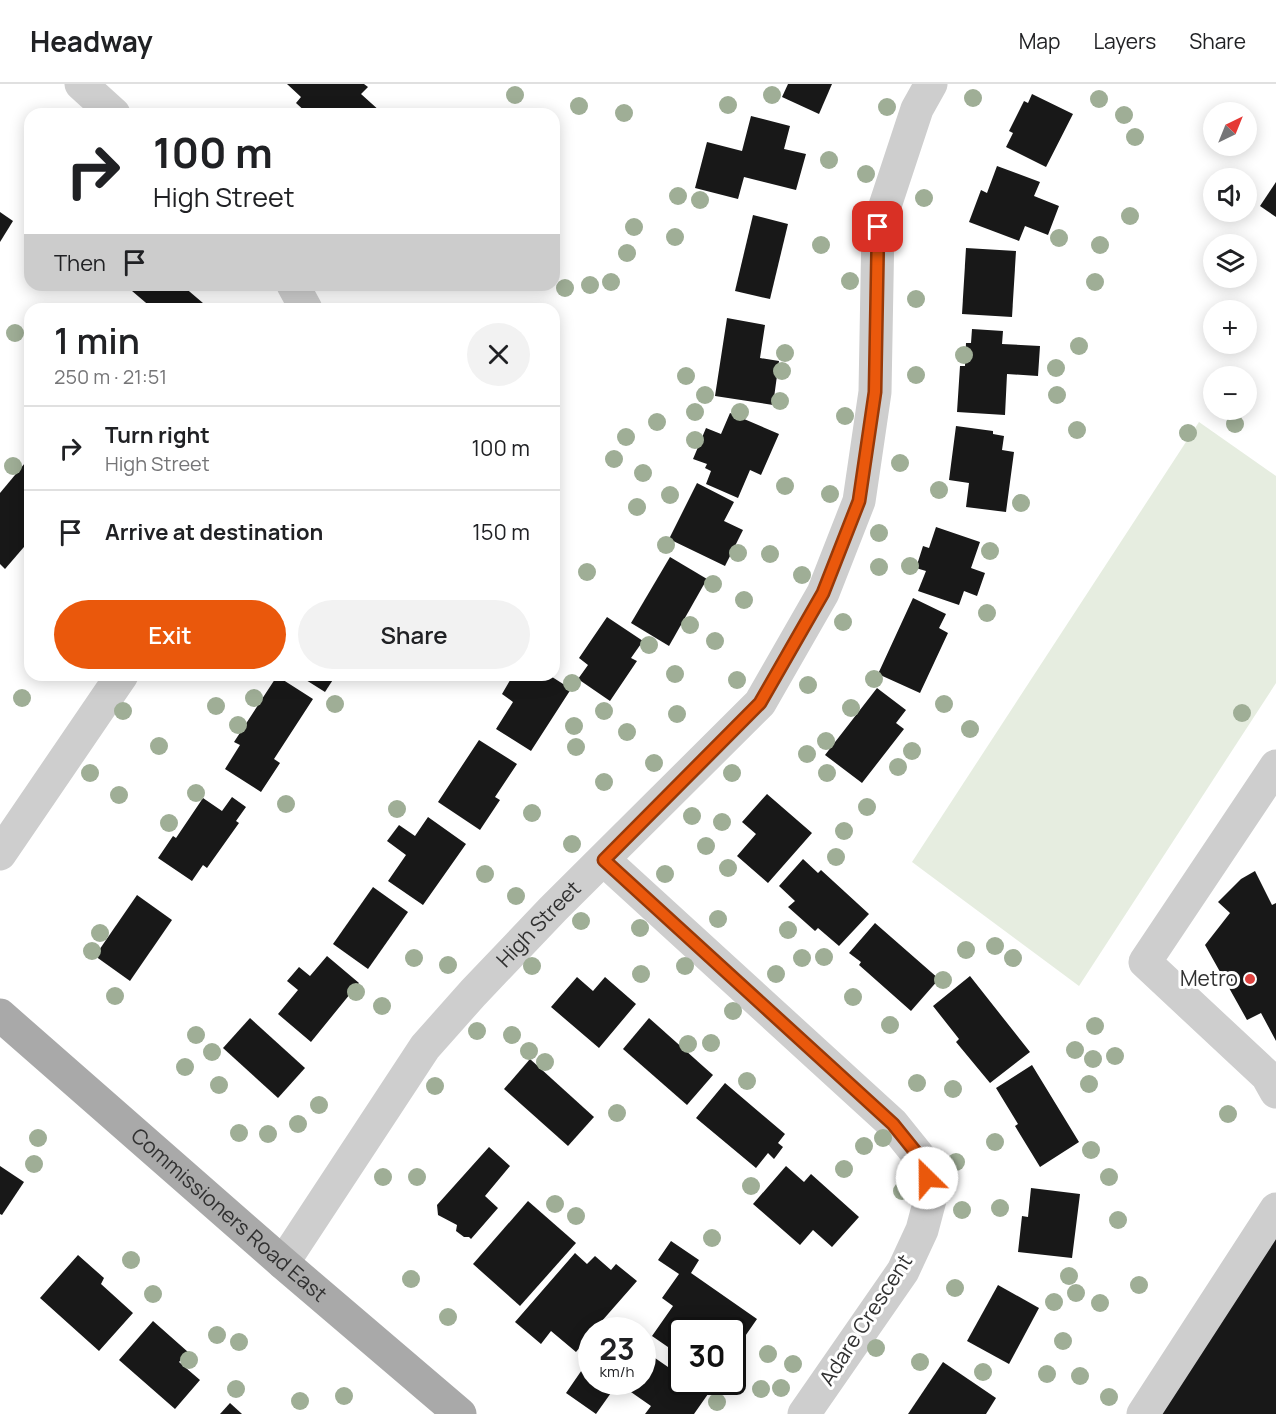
<!DOCTYPE html>
<meta charset="utf-8">
<style>
:root{--surface:#fff;--page:#f2f2f2;--text:#202124;--muted:#757577;--line:#e0e0e0;--accent:#ea580c}
body{margin:0;font-family:Manrope,sans-serif;background:var(--page);color:var(--text);height:100vh;display:flex;flex-direction:column;font-size:22px;white-space:nowrap}
*{box-sizing:border-box;margin:0}
p{font-size:20px;color:var(--muted)}
.icon{flex:none;width:33px;height:33px;fill:none;stroke:currentColor;stroke-width:2;stroke-linecap:round;stroke-linejoin:round}
.map{position:relative;flex:1;overflow:hidden}
.drawer{position:absolute;left:24px;top:219px;width:536px;height:378px;display:flex;flex-direction:column;background:var(--surface);border-radius:18px;box-shadow:0 3px 15px #0003}
.drawer>*{flex:none}
.hud{position:absolute;left:24px;top:24px;width:536px;height:183px;border-radius:18px;box-shadow:0 3px 15px #0003;background:#fff;color:var(--text);overflow:hidden}
.needle{width:39px;rotate:43deg}
.controls{position:absolute;left:1203px;top:18px;display:grid;gap:12px}
.controls a{display:grid;place-items:center;width:54px;height:54px;border-radius:50%;background:var(--surface);box-shadow:0 3px 15px #0003;font-size:30px}
.speed{position:absolute;left:578px;top:1233px;display:flex;gap:12px;font-size:30px;font-weight:700;text-align:center}
.speed>*{display:grid;place-content:center;width:78px;height:78px;border-radius:50%;background:var(--surface);box-shadow:0 3px 15px #0003;line-height:1}
.speed small{font-size:15px;font-weight:400}
.speed .limit{border:3px solid #111;border-radius:9px;background:#fff;color:#111}
.pin{position:absolute;display:grid;place-items:center;width:51px;height:51px;color:#fff;margin:-26px;border-radius:12px;box-shadow:0 3px 9px #0006}
.me{position:absolute;width:66px;margin:-33px;rotate:337deg;stroke-linejoin:round;filter:drop-shadow(0 0 4px #0008)}
.turn{display:flex;align-items:center;gap:21px;height:126px;padding:0 30px;font-size:27px}
.turn .icon{width:78px;height:78px;stroke-width:2.5}
.turn b{display:block;font-size:42px;line-height:51px}
.then{display:flex;align-items:center;height:57px;padding:0 30px;background:#0003;gap:12px;font-size:22px}
.round{display:grid;place-items:center;flex:none;width:63px;height:63px;border-radius:32px;background:var(--page)}
.overview{display:flex;align-items:center;justify-content:space-between;height:102px;padding:0 30px}
h1{font-size:36px;font-weight:600;line-height:45px}
.cta{display:flex;gap:12px;margin-top:auto;padding:12px 30px}
.cta a{flex:1;height:69px;border-radius:36px;background:var(--accent);color:#fff;font-size:24px;font-weight:600;line-height:69px;text-align:center}
.cta a+a{background:var(--page);color:var(--text)}
ul{padding:0;list-style:none}
li{display:flex;align-items:center;gap:18px;height:84px;padding:0 30px;border-top:2px solid var(--line)}
li div{flex:1}
li b{display:block;font-size:22px}
li em{font-style:normal}
header{display:flex;align-items:center;gap:36px;box-sizing:border-box;height:84px;padding:0 30px;background:var(--surface);border-bottom:2px solid var(--line)}
header strong{font-size:28px}
nav{display:flex;gap:33px;margin-inline-start:auto;font-size:21px}
.map>svg:first-child{display:block}
.green{fill:#e6ede0}
.building{fill:#181818}
.lines{fill:none;stroke-linecap:round;stroke-linejoin:round}
.minor{stroke:#cecece;stroke-width:33}
.major{stroke:#a9a9a9;stroke-width:33}
.tree{fill:#9fae96}
.route-casing{stroke:#983908;stroke-width:15}
.route{stroke:#ea580c;stroke-width:10}
.poi-dot{fill:#dd413e;stroke:#fff;stroke-width:2}
.labels{text-anchor:middle;stroke-width:6;stroke-linejoin:round;paint-order:stroke}
.street-label{font-size:21px;fill:#313131;stroke:#fff}
.poi-label{font-size:21px;fill:#313131;stroke:#fff;text-anchor:end}
</style>
<header>
<strong>Headway</strong>
<nav><a>Map</a><a>Layers</a><a>Share</a></nav>
</header>
<div class="map">
<svg width="1276" height="1330" viewBox="0 0 1276 1330">
<rect width="100%" height="100%" fill="#fff"/>
<!-- green -->
<path class="green" d="M1199 338 1276 392V599L1079 902 912 778Z"/>
<!-- building -->
<g class="building">
<path d="M287 0H364L368 3 361 10 381 28 379 30H308L296 19 301 13Z"/>
<path d="M788 0H832L819 30 782 13Z"/>
<path d="M1032 10 1073 30 1046 83 1006 63 1013 49 1009 47 1024 17 1028 19Z"/>
<path d="M751 32 790 42 784 65 806 70 796 106 744 93 738 115 695 104 707 58 742 67Z"/>
<path d="M997 82 1040 98 1034 112 1059 122 1048 151 1025 142 1019 157 969 138 981 106 987 109Z"/>
<path d="M1276 98V133L1260 122Z"/>
<path d="M0 128 13 137 0 158Z"/>
<path d="M753 131 788 140 770 215 735 207Z"/>
<path d="M966 164 1016 167 1012 233 962 230Z"/>
<path d="M125 201H184L183 202 210 225H151L152 224Z"/>
<path d="M727 234 765 241 760 274 779 277 773 321 715 312Z"/>
<path d="M972 245 1003 247 1002 260 1040 262 1038 292 1007 290 1005 331 957 328 960 282H965L966 259H971Z"/>
<path d="M730 329 779 350 761 391 750 386 738 414 706 400 711 387 705 384 707 380 693 375 706 344 721 350Z"/>
<path d="M956 342 993 347V350L1004 352 1002 366 1014 368 1006 428 966 423 969 399 949 396Z"/>
<path d="M30 373V456L5 485 0 480V409Z"/>
<path d="M697 399 734 418 724 437 743 446 725 482 669 455Z"/>
<path d="M936 443 980 458 971 484 985 489 977 512 964 507 959 521 918 507 926 487 916 484 923 462 929 464Z"/>
<path d="M670 473 707 495 669 562 631 539Z"/>
<path d="M913 514 946 530 939 544 948 549 920 609 878 590Z"/>
<path d="M607 533 643 557 631 574 637 577 610 617 578 595 588 581 579 574Z"/>
<path d="M298 591H336L325 608Z"/>
<path d="M513 591H518L527 597 531 591H549L571 605 531 667 496 645 513 618 502 610Z"/>
<path d="M277 592 313 615 274 675 280 679 261 708 225 685 240 661 234 658Z"/>
<path d="M877 604 906 626 896 639 904 645 862 699 825 671Z"/>
<path d="M479 656 517 680 495 713 500 716 480 746 438 718Z"/>
<path d="M767 710 812 749 768 799 737 772 756 750 742 738Z"/>
<path d="M232 713 246 723 236 737 239 739 207 784 203 781 192 797 158 774 173 752 176 754 203 714 222 727Z"/>
<path d="M428 733 466 760 423 821 388 797 406 771 387 757 399 741 415 752Z"/>
<path d="M803 775 818 789 821 786 869 830 839 862 818 844 815 847 788 823 795 817 779 802Z"/>
<path d="M1255 787 1272 821 1276 819V957L1261 929 1247 936 1205 861 1230 829 1218 818 1241 795Z"/>
<path d="M373 803 408 828 368 885 333 860Z"/>
<path d="M137 811 172 836 130 897 95 872Z"/>
<path d="M875 839 939 895 911 927 859 881 861 878 849 869Z"/>
<path d="M327 872 359 899 311 958 278 930 298 906 287 897 299 883 310 892Z"/>
<path d="M970 892 1030 968 990 999 956 958 959 955 933 922Z"/>
<path d="M577 893 593 907 605 893 636 920 599 964 551 923Z"/>
<path d="M250 934 305 984 278 1014 223 964Z"/>
<path d="M649 934 713 991 687 1021 623 965Z"/>
<path d="M530 975 594 1033 568 1062 504 1005Z"/>
<path d="M1032 981 1079 1058 1040 1083 1015 1042 1018 1040 996 1004Z"/>
<path d="M725 999 785 1050 778 1059 783 1063 774 1075 768 1069 756 1084 696 1034Z"/>
<path d="M489 1063 510 1082 485 1112 498 1124 471 1155 469 1153H464L456 1147 457 1141 438 1131 437 1121Z"/>
<path d="M0 1082 24 1098 2 1131 0 1130Z"/>
<path d="M786 1082 804 1098 811 1090 859 1133 832 1163 813 1146 800 1161 753 1120Z"/>
<path d="M1031 1104 1080 1110 1072 1174 1018 1168 1022 1132 1028 1133Z"/>
<path d="M528 1117 576 1159 520 1222 473 1180Z"/>
<path d="M1276 1138V1330H1152Z"/>
<path d="M671 1157 699 1176 691 1189 757 1235 732 1271V1246H681V1272L652 1252 673 1222 662 1214 679 1190 658 1176Z"/>
<path d="M575 1169 587 1180 595 1172 611 1186 616 1180 637 1197 594 1246H591V1250L576 1268 551 1247 541 1260 515 1238Z"/>
<path d="M78 1171 104 1194 101 1200 133 1229 99 1267 40 1214Z"/>
<path d="M998 1201 1039 1224 1009 1280 967 1257Z"/>
<path d="M153 1237 188 1268 179 1278 200 1296 175 1325 119 1276Z"/>
<path d="M642 1265 681 1292V1298H690L708 1310 694 1330H645L651 1322 618 1299 596 1330 566 1309 586 1280 591 1283V1298H642Z"/>
<path d="M943 1278 996 1314 986 1330H908Z"/>
<path d="M230 1319 242 1330H220Z"/>
</g>
<g class="lines">
<!-- minor -->
<g class="minor">
<path d="M81 0 114 30"/>
<path d="M293 201 306 225"/>
<path d="M1276 682 1145 878 1267 992 1276 1008"/>
<path d="M0 770 122 591"/>
<path d="M604 776 893 1040 922 1076 931 1112 922 1146 903 1187 804 1330"/>
<path id="s1" d="M283 1179 425 963 473 909 553 825 760 619 823 509 859 417 875 308 878 143 917 25 931 0"/>
<path d="M1143 1330 1276 1125"/>
</g>
<!-- major -->
<path class="major" id="s2" d="M0 931 283 1179 460 1330"/>
</g>
<!-- trees -->
<g class="tree">
<circle cx="515" cy="11" r="9"/>
<circle cx="772" cy="11" r="9"/>
<circle cx="973" cy="14" r="9"/>
<circle cx="1099" cy="15" r="9"/>
<circle cx="728" cy="21" r="9"/>
<circle cx="579" cy="22" r="9"/>
<circle cx="887" cy="23" r="9"/>
<circle cx="624" cy="29" r="9"/>
<circle cx="1124" cy="31" r="9"/>
<circle cx="1135" cy="53" r="9"/>
<circle cx="829" cy="76" r="9"/>
<circle cx="866" cy="90" r="9"/>
<circle cx="678" cy="112" r="9"/>
<circle cx="924" cy="114" r="9"/>
<circle cx="700" cy="116" r="9"/>
<circle cx="1130" cy="132" r="9"/>
<circle cx="634" cy="143" r="9"/>
<circle cx="675" cy="153" r="9"/>
<circle cx="1059" cy="154" r="9"/>
<circle cx="821" cy="161" r="9"/>
<circle cx="1100" cy="161" r="9"/>
<circle cx="627" cy="169" r="9"/>
<circle cx="850" cy="197" r="9"/>
<circle cx="611" cy="198" r="9"/>
<circle cx="1095" cy="198" r="9"/>
<circle cx="590" cy="201" r="9"/>
<circle cx="565" cy="204" r="9"/>
<circle cx="916" cy="215" r="9"/>
<circle cx="15" cy="249" r="9"/>
<circle cx="1079" cy="262" r="9"/>
<circle cx="785" cy="269" r="9"/>
<circle cx="964" cy="271" r="9"/>
<circle cx="1056" cy="284" r="9"/>
<circle cx="782" cy="287" r="9"/>
<circle cx="916" cy="291" r="9"/>
<circle cx="686" cy="292" r="9"/>
<circle cx="705" cy="311" r="9"/>
<circle cx="1057" cy="311" r="9"/>
<circle cx="780" cy="317" r="9"/>
<circle cx="695" cy="328" r="9"/>
<circle cx="740" cy="328" r="9"/>
<circle cx="845" cy="332" r="9"/>
<circle cx="657" cy="338" r="9"/>
<circle cx="1235" cy="340" r="9"/>
<circle cx="1077" cy="346" r="9"/>
<circle cx="1188" cy="349" r="9"/>
<circle cx="626" cy="353" r="9"/>
<circle cx="695" cy="356" r="9"/>
<circle cx="614" cy="375" r="9"/>
<circle cx="900" cy="379" r="9"/>
<circle cx="13" cy="382" r="9"/>
<circle cx="643" cy="389" r="9"/>
<circle cx="785" cy="402" r="9"/>
<circle cx="939" cy="406" r="9"/>
<circle cx="830" cy="410" r="9"/>
<circle cx="670" cy="411" r="9"/>
<circle cx="1021" cy="419" r="9"/>
<circle cx="637" cy="423" r="9"/>
<circle cx="879" cy="449" r="9"/>
<circle cx="666" cy="461" r="9"/>
<circle cx="990" cy="467" r="9"/>
<circle cx="738" cy="469" r="9"/>
<circle cx="770" cy="470" r="9"/>
<circle cx="910" cy="482" r="9"/>
<circle cx="879" cy="483" r="9"/>
<circle cx="587" cy="488" r="9"/>
<circle cx="802" cy="491" r="9"/>
<circle cx="713" cy="500" r="9"/>
<circle cx="744" cy="516" r="9"/>
<circle cx="987" cy="529" r="9"/>
<circle cx="843" cy="538" r="9"/>
<circle cx="690" cy="541" r="9"/>
<circle cx="715" cy="557" r="9"/>
<circle cx="649" cy="561" r="9"/>
<circle cx="675" cy="590" r="9"/>
<circle cx="874" cy="595" r="9"/>
<circle cx="737" cy="596" r="9"/>
<circle cx="572" cy="599" r="9"/>
<circle cx="808" cy="601" r="9"/>
<circle cx="22" cy="614" r="9"/>
<circle cx="254" cy="614" r="9"/>
<circle cx="335" cy="620" r="9"/>
<circle cx="944" cy="620" r="9"/>
<circle cx="216" cy="622" r="9"/>
<circle cx="851" cy="624" r="9"/>
<circle cx="123" cy="627" r="9"/>
<circle cx="604" cy="627" r="9"/>
<circle cx="1242" cy="629" r="9"/>
<circle cx="677" cy="630" r="9"/>
<circle cx="238" cy="641" r="9"/>
<circle cx="574" cy="642" r="9"/>
<circle cx="970" cy="645" r="9"/>
<circle cx="627" cy="648" r="9"/>
<circle cx="826" cy="657" r="9"/>
<circle cx="159" cy="662" r="9"/>
<circle cx="576" cy="663" r="9"/>
<circle cx="912" cy="667" r="9"/>
<circle cx="807" cy="670" r="9"/>
<circle cx="654" cy="679" r="9"/>
<circle cx="898" cy="683" r="9"/>
<circle cx="90" cy="689" r="9"/>
<circle cx="732" cy="689" r="9"/>
<circle cx="827" cy="689" r="9"/>
<circle cx="604" cy="698" r="9"/>
<circle cx="196" cy="709" r="9"/>
<circle cx="119" cy="711" r="9"/>
<circle cx="286" cy="720" r="9"/>
<circle cx="867" cy="723" r="9"/>
<circle cx="397" cy="725" r="9"/>
<circle cx="532" cy="729" r="9"/>
<circle cx="692" cy="732" r="9"/>
<circle cx="722" cy="738" r="9"/>
<circle cx="169" cy="739" r="9"/>
<circle cx="844" cy="747" r="9"/>
<circle cx="572" cy="760" r="9"/>
<circle cx="706" cy="762" r="9"/>
<circle cx="836" cy="773" r="9"/>
<circle cx="728" cy="784" r="9"/>
<circle cx="485" cy="790" r="9"/>
<circle cx="665" cy="790" r="9"/>
<circle cx="516" cy="812" r="9"/>
<circle cx="718" cy="835" r="9"/>
<circle cx="581" cy="837" r="9"/>
<circle cx="640" cy="844" r="9"/>
<circle cx="788" cy="846" r="9"/>
<circle cx="100" cy="849" r="9"/>
<circle cx="995" cy="862" r="9"/>
<circle cx="966" cy="866" r="9"/>
<circle cx="92" cy="867" r="9"/>
<circle cx="824" cy="873" r="9"/>
<circle cx="414" cy="874" r="9"/>
<circle cx="802" cy="874" r="9"/>
<circle cx="1013" cy="874" r="9"/>
<circle cx="448" cy="881" r="9"/>
<circle cx="532" cy="882" r="9"/>
<circle cx="685" cy="882" r="9"/>
<circle cx="641" cy="890" r="9"/>
<circle cx="776" cy="890" r="9"/>
<circle cx="943" cy="896" r="9"/>
<circle cx="356" cy="908" r="9"/>
<circle cx="115" cy="912" r="9"/>
<circle cx="853" cy="913" r="9"/>
<circle cx="382" cy="922" r="9"/>
<circle cx="733" cy="927" r="9"/>
<circle cx="890" cy="941" r="9"/>
<circle cx="1095" cy="942" r="9"/>
<circle cx="477" cy="947" r="9"/>
<circle cx="196" cy="951" r="9"/>
<circle cx="512" cy="951" r="9"/>
<circle cx="711" cy="959" r="9"/>
<circle cx="688" cy="960" r="9"/>
<circle cx="1075" cy="966" r="9"/>
<circle cx="529" cy="967" r="9"/>
<circle cx="212" cy="968" r="9"/>
<circle cx="1115" cy="972" r="9"/>
<circle cx="1093" cy="975" r="9"/>
<circle cx="545" cy="978" r="9"/>
<circle cx="185" cy="983" r="9"/>
<circle cx="747" cy="997" r="9"/>
<circle cx="917" cy="999" r="9"/>
<circle cx="1089" cy="1000" r="9"/>
<circle cx="219" cy="1001" r="9"/>
<circle cx="435" cy="1002" r="9"/>
<circle cx="953" cy="1005" r="9"/>
<circle cx="319" cy="1021" r="9"/>
<circle cx="617" cy="1029" r="9"/>
<circle cx="1228" cy="1030" r="9"/>
<circle cx="298" cy="1040" r="9"/>
<circle cx="239" cy="1049" r="9"/>
<circle cx="268" cy="1050" r="9"/>
<circle cx="38" cy="1054" r="9"/>
<circle cx="883" cy="1054" r="9"/>
<circle cx="995" cy="1058" r="9"/>
<circle cx="864" cy="1062" r="9"/>
<circle cx="1091" cy="1066" r="9"/>
<circle cx="956" cy="1078" r="9"/>
<circle cx="34" cy="1080" r="9"/>
<circle cx="844" cy="1085" r="9"/>
<circle cx="383" cy="1093" r="9"/>
<circle cx="417" cy="1093" r="9"/>
<circle cx="1109" cy="1093" r="9"/>
<circle cx="751" cy="1102" r="9"/>
<circle cx="902" cy="1107" r="9"/>
<circle cx="555" cy="1120" r="9"/>
<circle cx="1000" cy="1124" r="9"/>
<circle cx="962" cy="1126" r="9"/>
<circle cx="576" cy="1132" r="9"/>
<circle cx="1118" cy="1136" r="9"/>
<circle cx="712" cy="1154" r="9"/>
<circle cx="131" cy="1176" r="9"/>
<circle cx="1069" cy="1192" r="9"/>
<circle cx="411" cy="1195" r="9"/>
<circle cx="1139" cy="1201" r="9"/>
<circle cx="955" cy="1204" r="9"/>
<circle cx="1076" cy="1209" r="9"/>
<circle cx="153" cy="1210" r="9"/>
<circle cx="1054" cy="1218" r="9"/>
<circle cx="1100" cy="1219" r="9"/>
<circle cx="448" cy="1233" r="9"/>
<circle cx="217" cy="1251" r="9"/>
<circle cx="1063" cy="1257" r="9"/>
<circle cx="239" cy="1258" r="9"/>
<circle cx="876" cy="1264" r="9"/>
<circle cx="768" cy="1270" r="9"/>
<circle cx="189" cy="1276" r="9"/>
<circle cx="920" cy="1278" r="9"/>
<circle cx="793" cy="1280" r="9"/>
<circle cx="983" cy="1288" r="9"/>
<circle cx="1047" cy="1290" r="9"/>
<circle cx="1080" cy="1292" r="9"/>
<circle cx="781" cy="1304" r="9"/>
<circle cx="236" cy="1305" r="9"/>
<circle cx="761" cy="1305" r="9"/>
<circle cx="344" cy="1312" r="9"/>
<circle cx="1109" cy="1313" r="9"/>
<circle cx="300" cy="1317" r="9"/>
<circle cx="717" cy="1318" r="9"/>
</g>
<g class="lines">
<defs>
<path id="route" d="M878 143 875 308 859 417 823 509 760 619 604 776 893 1040 922 1076 927 1094"/>
</defs>
<!-- route casing -->
<use href="#route" class="route-casing"/>
<!-- route -->
<use href="#route" class="route"/>
</g>
<!-- markers -->
<circle class="poi-dot" cx="1250" cy="895" r="6"/>
<g class="labels">
<!-- street labels -->
<g class="street-label">
<text dy="7" stroke="none"><textPath href="#s1" startOffset="426">High Street</textPath></text>
<text dy="7" stroke="none"><textPath href="#s2" startOffset="304">Commissioners Road East</textPath></text>
<text transform="translate(866 1236) rotate(-57)" y="7">Adare Crescent</text>
</g>
<!-- poi labels -->
<g class="poi-label">
<text x="1238" y="902">Metro</text>
</g>
</g>
</svg>
<div class="controls">
<a><svg class="needle" viewBox="-14 -14 28 28"><path d="M0-13l5 13h-10z" fill="#e53935"/><path d="M0 13l5-13h-10z" fill="#757577"/></svg></a>
<a><svg class="icon" aria-label="sound" viewBox="0 0 24 24"><path d="M4 9h4l5-4v14l-5-4H4zM17 9q2 3 0 6"/></svg></a>
<a><svg class="icon" aria-label="layers" viewBox="0 0 24 24"><path d="M12 4l9 5-9 5-9-5zM3 14l9 5 9-5"/></svg></a>
<a>+</a>
<a>−</a>
</div>
<div class="speed"><div>23<small>km/h</small></div><div class="limit">30</div></div>
<div class="pin" style="left:878px;top:143px;background:#d93025"><svg class="icon" aria-label="arrive" viewBox="0 0 24 24"><path d="M6 21V4h12l-3 4 3 4H6"/></svg></div>
<svg class="me" style="left:927px;top:1094px" viewBox="-20 -20 40 40"><circle r="19" fill="#fff"/><path d="M0-13L10 11 0 6-10 11z" fill="#ea580c"/></svg>
<div class="hud">
<div class="turn"><svg class="icon" aria-label="right" viewBox="0 0 24 24"><path d="M7 20v-9h11M14 6l5 5-5 5"/></svg><div><b>100 m</b>High Street</div></div>
<div class="then">Then<svg class="icon" aria-label="arrive" viewBox="0 0 24 24"><path d="M6 21V4h12l-3 4 3 4H6"/></svg></div>
</div>
<section class="drawer">
<div class="overview"><div><h1>1 min</h1><p>250 m · 21:51</p></div><a class="round"><svg class="icon" aria-label="close" viewBox="0 0 24 24"><path d="M6 6l12 12M18 6L6 18"/></svg></a></div>
<ul>
<li><svg class="icon" aria-label="right" viewBox="0 0 24 24"><path d="M7 20v-9h11M14 6l5 5-5 5"/></svg><div><b>Turn right</b><p>High Street</p></div><em>100 m</em></li>
<li><svg class="icon" aria-label="arrive" viewBox="0 0 24 24"><path d="M6 21V4h12l-3 4 3 4H6"/></svg><div><b>Arrive at destination</b></div><em>150 m</em></li>
</ul>
<div class="cta"><a>Exit</a><a>Share</a></div>
</section>
</div>
